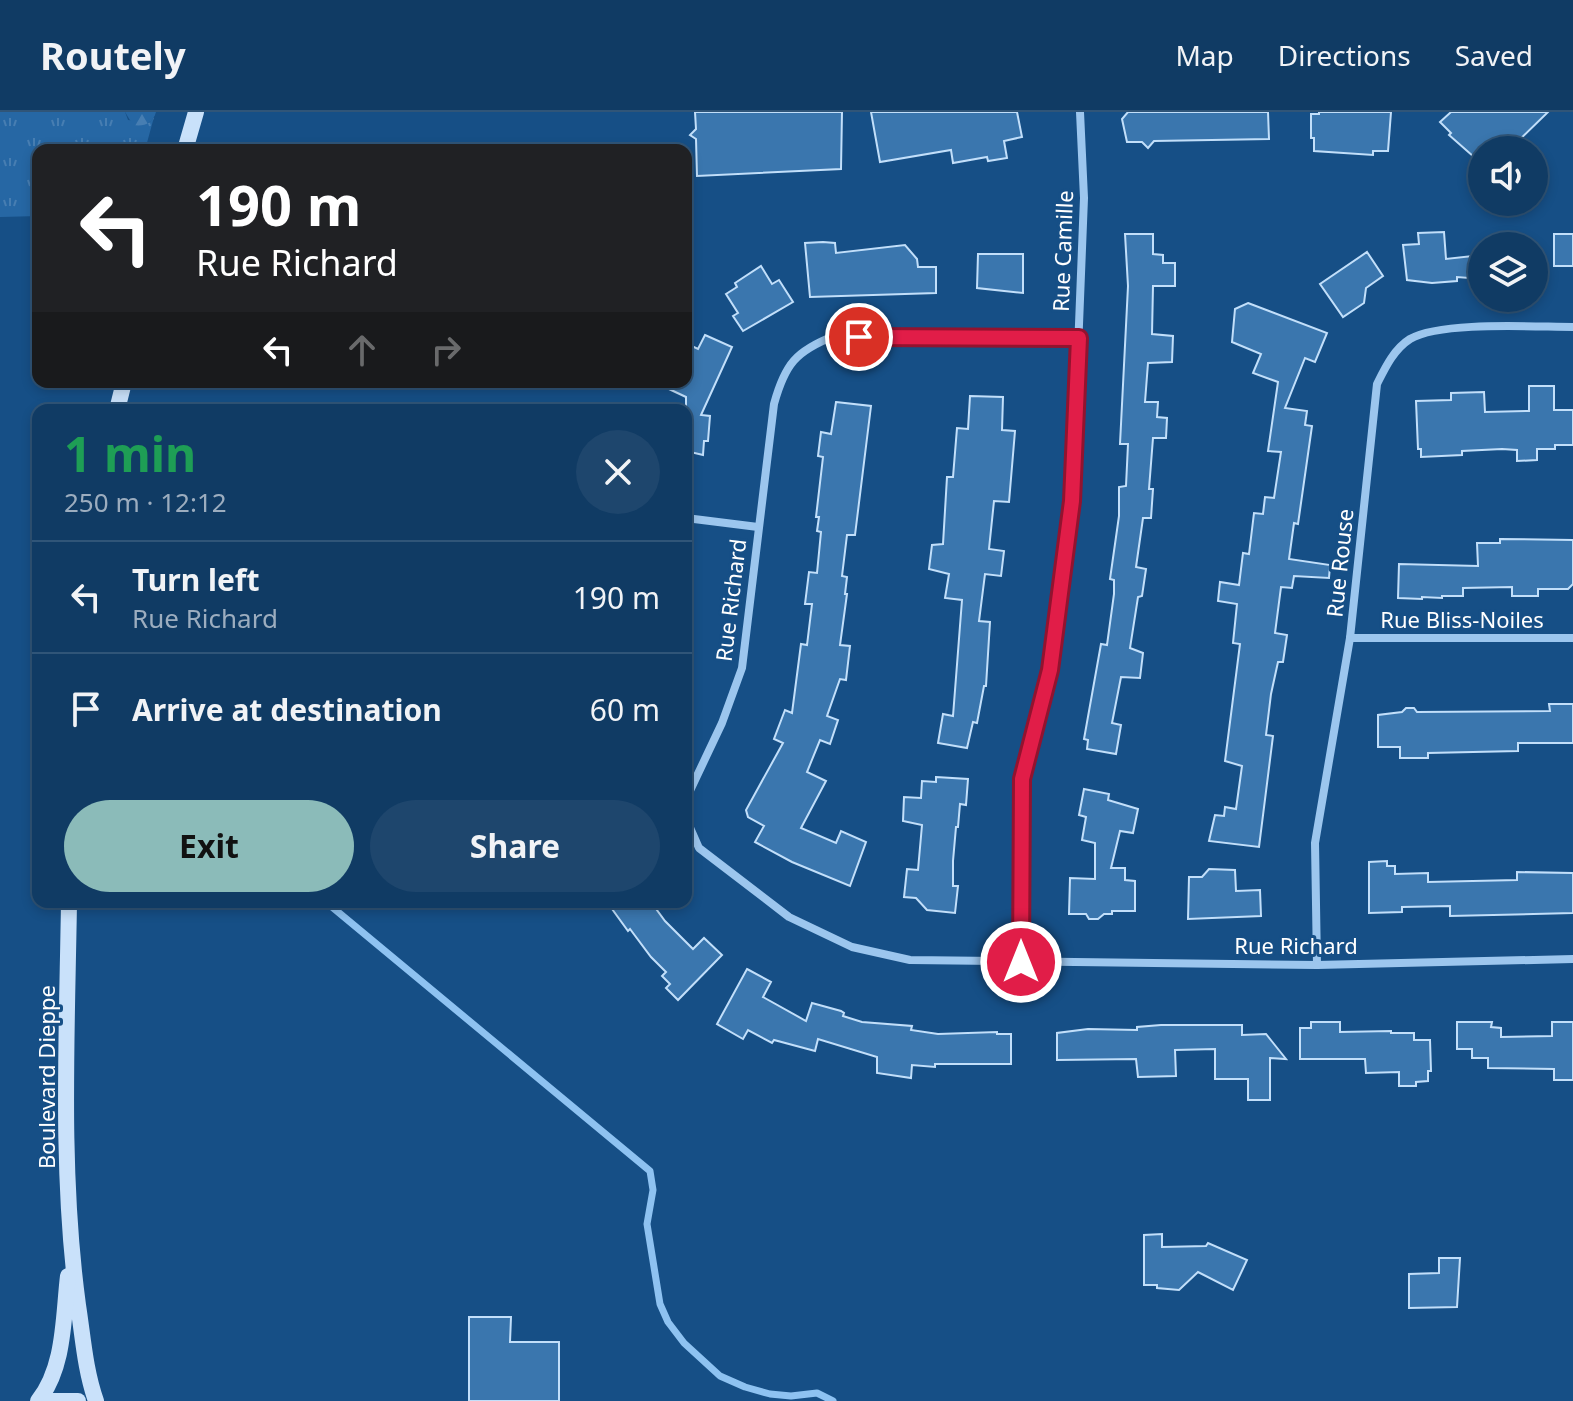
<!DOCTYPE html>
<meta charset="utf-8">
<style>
:root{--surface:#103b64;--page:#1e466d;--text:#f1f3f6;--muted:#9cadbf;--line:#305578;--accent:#8bbbb9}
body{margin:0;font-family:"Noto Sans",sans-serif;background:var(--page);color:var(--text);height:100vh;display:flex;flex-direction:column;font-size:30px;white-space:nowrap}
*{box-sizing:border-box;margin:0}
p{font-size:26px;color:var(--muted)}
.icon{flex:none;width:44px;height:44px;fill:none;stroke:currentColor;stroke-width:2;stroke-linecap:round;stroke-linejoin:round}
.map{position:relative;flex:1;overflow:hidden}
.side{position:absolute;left:32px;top:292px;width:660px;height:504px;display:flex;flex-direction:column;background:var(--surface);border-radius:16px;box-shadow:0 4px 12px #0003,0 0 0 2px var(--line)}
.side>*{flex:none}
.guide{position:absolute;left:32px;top:32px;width:660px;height:244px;border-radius:16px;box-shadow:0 4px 12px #0003,0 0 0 2px var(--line);background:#202124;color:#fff;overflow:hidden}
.tools{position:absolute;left:1468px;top:24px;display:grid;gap:16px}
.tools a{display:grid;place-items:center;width:80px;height:80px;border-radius:50%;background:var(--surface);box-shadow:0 4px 12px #0003,0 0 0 2px var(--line);font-size:40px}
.pin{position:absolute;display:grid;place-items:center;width:68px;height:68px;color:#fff;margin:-34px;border:4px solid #fff;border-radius:50%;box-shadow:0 2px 8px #0007}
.me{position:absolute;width:88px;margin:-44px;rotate:0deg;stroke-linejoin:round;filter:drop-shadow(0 0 6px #0008)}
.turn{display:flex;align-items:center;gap:28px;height:168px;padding:0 32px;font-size:36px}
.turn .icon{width:104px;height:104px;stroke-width:2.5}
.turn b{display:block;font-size:56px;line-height:68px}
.lanes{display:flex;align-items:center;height:76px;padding:0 32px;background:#0003;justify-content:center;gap:40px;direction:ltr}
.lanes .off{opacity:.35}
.round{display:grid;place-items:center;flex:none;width:84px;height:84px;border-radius:42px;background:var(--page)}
.headline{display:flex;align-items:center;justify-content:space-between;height:136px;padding:0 32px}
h1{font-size:48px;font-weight:700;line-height:60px;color:#1e9e55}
.primary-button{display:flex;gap:16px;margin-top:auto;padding:16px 32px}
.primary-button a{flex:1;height:92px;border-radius:48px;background:var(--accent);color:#111;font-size:32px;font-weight:700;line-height:92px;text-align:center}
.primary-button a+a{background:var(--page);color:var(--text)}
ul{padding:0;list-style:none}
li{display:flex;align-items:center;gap:24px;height:112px;padding:0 32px;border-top:2px solid var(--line)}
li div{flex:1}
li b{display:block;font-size:30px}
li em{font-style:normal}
header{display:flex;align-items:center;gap:48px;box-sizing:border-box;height:112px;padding:0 40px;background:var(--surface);border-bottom:2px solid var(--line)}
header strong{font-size:38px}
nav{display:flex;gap:44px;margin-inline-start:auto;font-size:28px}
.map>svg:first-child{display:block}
.grass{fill:url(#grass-tufts)}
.forest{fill:url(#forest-firs)}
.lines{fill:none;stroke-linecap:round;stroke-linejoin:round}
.stream{stroke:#8ec2f1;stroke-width:7}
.building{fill:#3a76ae;stroke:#c2dffa;stroke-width:2}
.street{stroke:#9cc6ee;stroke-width:8}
.secondary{stroke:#c9e1fa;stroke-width:16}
.route-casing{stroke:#92132f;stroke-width:20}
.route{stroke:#e11d48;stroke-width:14}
.labels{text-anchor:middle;stroke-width:6;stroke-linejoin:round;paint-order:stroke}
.street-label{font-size:22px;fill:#fff;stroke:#164f86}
</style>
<header>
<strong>Routely</strong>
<nav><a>Map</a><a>Directions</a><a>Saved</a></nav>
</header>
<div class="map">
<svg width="1573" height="1289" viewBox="0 0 1573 1289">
<defs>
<pattern id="grass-tufts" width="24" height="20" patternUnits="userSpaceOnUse" patternTransform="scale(2)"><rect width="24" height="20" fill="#2667a4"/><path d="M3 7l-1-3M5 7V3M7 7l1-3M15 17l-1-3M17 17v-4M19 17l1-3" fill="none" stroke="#477eb2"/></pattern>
<pattern id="forest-firs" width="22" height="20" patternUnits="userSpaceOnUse" patternTransform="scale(2)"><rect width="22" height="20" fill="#2667a4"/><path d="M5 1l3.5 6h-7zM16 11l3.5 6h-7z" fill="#477eb2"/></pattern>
</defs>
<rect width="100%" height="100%" fill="#164f86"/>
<!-- grass -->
<path class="grass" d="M0 0H125L128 8 149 11 154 5 145 38H38V104L0 105Z"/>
<!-- forest -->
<path class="forest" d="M125 0H156C153 11 144 15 133 13Z"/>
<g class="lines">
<!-- stream -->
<path class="stream" d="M326 790 650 1059 653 1078 647 1112 660 1192 668 1210 684 1231 720 1264 745 1275 770 1282 791 1284 817 1281 833 1289"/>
</g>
<!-- building -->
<g class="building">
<path d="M695 0H842L841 57 697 64 696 27 690 23 696 17Z"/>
<path d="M871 0H1017L1022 25 1004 29 1007 46 988 49 987 45 953 51 951 38 880 50Z"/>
<path d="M1128 0H1268L1269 27 1154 29 1148 36 1142 30H1127L1122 7Z"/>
<path d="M1319 0H1391L1388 39H1373V43L1314 39V26H1311V2H1319Z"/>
<path d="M1451 0H1548L1509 38H1482V52L1449 23 1451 21 1440 10Z"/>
<path d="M1444 120 1446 147 1482 143V167L1457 165V169L1432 171 1407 168 1403 133 1419 132 1418 121Z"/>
<path d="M1125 122H1153V142L1163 143V151H1175V174H1153L1152 222 1173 224 1172 250 1148 251 1145 290H1158L1157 305 1167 306 1166 326H1153L1149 377H1153L1151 406H1143L1136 455 1146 457 1142 484 1138 485 1130 536 1143 541 1140 566 1121 565 1112 611 1121 613 1116 642 1087 637 1088 628 1084 627 1101 532 1107 533 1114 482V468L1110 467 1119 404V375L1126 374 1128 332H1120L1128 174Z"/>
<rect x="1554" y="122" width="19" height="32"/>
<path d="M823 130 835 131 836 141 905 133 917 147 918 155H936V181L810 185 805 131Z"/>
<path d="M1367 140 1383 164 1366 176 1364 191 1343 205 1320 172Z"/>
<path d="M978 142H1023V181L977 176Z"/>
<path d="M761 154 772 172 779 168 793 190 743 219 733 204 738 201 726 182 737 175 735 171Z"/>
<path d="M1248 191 1327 221 1315 250 1305 246 1285 296 1307 299 1305 313 1312 314 1298 412 1294 411 1289 447 1330 453 1329 466 1294 464 1292 476 1281 475 1275 521 1287 523 1283 550H1278L1271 582 1266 623 1273 624 1259 735 1209 729 1215 703 1224 704 1225 695 1236 697 1242 654 1225 649 1240 532 1233 531 1237 492 1218 489 1220 470 1239 473 1243 441 1249 442 1254 401 1263 402 1265 385 1274 386 1281 340 1268 339 1278 270 1253 261 1261 242 1232 230 1235 197Z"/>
<path d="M705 223 732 235 701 303 710 304 708 329H704L703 343 686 339V285L654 270H686V248L692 234 698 237Z"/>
<path d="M1529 274H1554V298H1573V333H1555V337H1537V348L1517 349V338L1502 337 1462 339V343L1421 345V337H1418L1416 289 1451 288V281L1484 280 1485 300 1529 299Z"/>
<path d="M970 284 1003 285 1002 318 1015 319 1009 390 994 389 989 437 1004 439 1001 464 985 462 979 509 990 510 986 574H984L977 611 973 610 967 636 938 631 943 602 953 604 962 488 945 486 949 462 929 457 932 433 943 432 947 365H953L957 316 968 317Z"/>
<path d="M836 290 871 294 855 423H847L842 464 847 465 845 482H847L840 533 850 534 846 568 840 567 827 604 838 608 830 632 820 628 807 660 826 669 801 716 836 731 841 719 866 730 850 774 792 750 755 730 764 714 748 705 746 698 783 631 774 627 785 598 792 601 801 532 807 533 812 492H805L809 460 817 461 821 420 817 419 819 405H816L823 345 818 344 821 320 831 322Z"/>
<path d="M1500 427 1573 428V472L1568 477H1538V484H1512V475L1463 476V484H1442V486L1422 485V487L1398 486 1399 452 1478 454 1477 431H1500Z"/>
<path d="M1549 592H1573V631H1518V639L1428 641V646H1400V635H1378V603L1402 600 1406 596H1414L1417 600 1550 599Z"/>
<path d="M936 665 968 667 966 693 960 692 958 715H956L953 749V774H958L955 801 927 798 916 786 904 785 907 757 918 758 922 713 903 709 904 685 921 686 922 669 936 670Z"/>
<path d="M1084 677 1109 682 1108 688 1138 697 1133 721 1120 719 1111 756H1125V768L1135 769V799H1112V802H1104L1098 807H1089L1086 802H1069L1070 766 1095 767V731L1082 728 1086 705 1079 703Z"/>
<path d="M1387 749V754H1395V762L1428 761V770L1517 768V760L1573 761V801L1450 804V794L1402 795V800L1369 801V750Z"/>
<path d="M1209 757 1235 758 1236 779 1260 778 1261 804 1188 807 1189 765H1202Z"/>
<path d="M607 790H651L665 809 693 837 704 826 722 843 678 888 666 876 670 872 662 864 666 860 651 845 630 817 628 819Z"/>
<path d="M747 857 771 870 763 885 806 909 812 891 841 899 844 901 843 904 862 910 912 914 911 918 938 922 997 920V922H1011V952H935V955L912 953 911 966 877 961V945L818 927 815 939 774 928 772 931 748 918 743 927 717 912Z"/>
<path d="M1311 910H1340V920L1391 919V921H1414V928H1430L1431 959H1428V969L1416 970V974H1399V960L1366 961 1365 947H1300V916H1311Z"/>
<path d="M1457 910H1492L1491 915 1501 916V925L1552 924V910H1573V968H1554V957L1488 956V946H1472V937H1457Z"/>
<path d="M1161 913H1242V923L1266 922 1286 947 1270 946V988H1248V967H1215V937L1175 938 1176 964 1138 965 1136 947 1057 948V921L1088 917 1137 918V915Z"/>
<path d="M1162 1122V1135L1206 1134 1208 1131 1247 1148 1233 1178 1198 1160 1179 1178 1157 1176V1173H1144V1123Z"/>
<path d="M1439 1146H1460L1457 1195 1409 1196V1162L1439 1161Z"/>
<path d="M469 1205H511L510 1230H559V1289H469Z"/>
</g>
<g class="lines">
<!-- street -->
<g class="street">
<path d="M1079 226 834 224C796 239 785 252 774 292L742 556 722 611 687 685 688 711 699 736 789 805 852 835 910 848 1317 853 1573 847"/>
<path d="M686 406 758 415"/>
<path d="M1350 526H1573"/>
<path d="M1021 850 1022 667 1050 558 1072 389 1084 86 1080 0"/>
<path d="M1317 853 1315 731 1350 526 1377 272C1385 256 1394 237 1410 227 1441 209 1534 215 1573 215"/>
</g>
<!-- secondary -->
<g class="secondary">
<path d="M185 38 196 0"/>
<path d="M117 298 124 270"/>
<path d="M69 790C67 924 60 1061 78 1193 83 1225 85 1258 96 1289"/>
<path d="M38 1289C65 1255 63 1206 68 1164"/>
<path d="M51 1289H78"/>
</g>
</g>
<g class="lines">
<defs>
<path id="route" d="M859 225 1079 226 1072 389 1050 558 1022 667 1021 850"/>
</defs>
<!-- route casing -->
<use href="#route" class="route-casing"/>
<!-- route -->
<use href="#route" class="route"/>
</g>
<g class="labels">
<!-- street labels -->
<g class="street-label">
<text transform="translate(1063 139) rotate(-88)" y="8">Rue Camille</text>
<text transform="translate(1340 451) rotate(-84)" y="8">Rue Rouse</text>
<text transform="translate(731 488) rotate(-83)" y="8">Rue Richard</text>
<text x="1462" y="516">Rue Bliss-Noiles</text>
<text x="1296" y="842">Rue Richard</text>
<text transform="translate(47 965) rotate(-90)" y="8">Boulevard Dieppe</text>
</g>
</g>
</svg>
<div class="tools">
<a><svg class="icon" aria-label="sound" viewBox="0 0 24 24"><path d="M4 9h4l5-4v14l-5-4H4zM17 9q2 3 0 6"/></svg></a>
<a><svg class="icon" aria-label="layers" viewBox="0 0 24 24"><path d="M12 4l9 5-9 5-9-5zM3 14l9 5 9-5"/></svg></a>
</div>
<div class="pin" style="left:859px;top:225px;background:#d93025"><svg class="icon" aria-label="arrive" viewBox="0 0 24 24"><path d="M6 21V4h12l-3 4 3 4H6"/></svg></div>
<svg class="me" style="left:1021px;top:850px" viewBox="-20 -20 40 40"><circle r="17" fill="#e11d48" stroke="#fff" stroke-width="3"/><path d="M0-11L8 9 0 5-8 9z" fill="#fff"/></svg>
<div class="guide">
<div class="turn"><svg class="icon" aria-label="left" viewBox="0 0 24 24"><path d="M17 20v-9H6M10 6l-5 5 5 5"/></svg><div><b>190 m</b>Rue Richard</div></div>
<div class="lanes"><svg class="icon" aria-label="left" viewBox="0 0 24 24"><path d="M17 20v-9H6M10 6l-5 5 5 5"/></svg><svg class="icon off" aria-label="ahead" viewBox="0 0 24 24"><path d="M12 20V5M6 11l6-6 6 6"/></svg><svg class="icon off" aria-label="right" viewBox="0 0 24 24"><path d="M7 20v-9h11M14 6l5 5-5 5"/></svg></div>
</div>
<section class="side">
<div class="headline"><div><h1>1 min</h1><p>250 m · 12:12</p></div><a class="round"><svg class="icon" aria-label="close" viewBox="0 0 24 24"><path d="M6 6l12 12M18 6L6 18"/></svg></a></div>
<ul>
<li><svg class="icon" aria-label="left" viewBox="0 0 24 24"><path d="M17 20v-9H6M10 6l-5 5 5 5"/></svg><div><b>Turn left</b><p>Rue Richard</p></div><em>190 m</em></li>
<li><svg class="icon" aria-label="arrive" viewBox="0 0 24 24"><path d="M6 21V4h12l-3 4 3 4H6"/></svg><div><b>Arrive at destination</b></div><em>60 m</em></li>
</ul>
<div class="primary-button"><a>Exit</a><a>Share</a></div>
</section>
</div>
